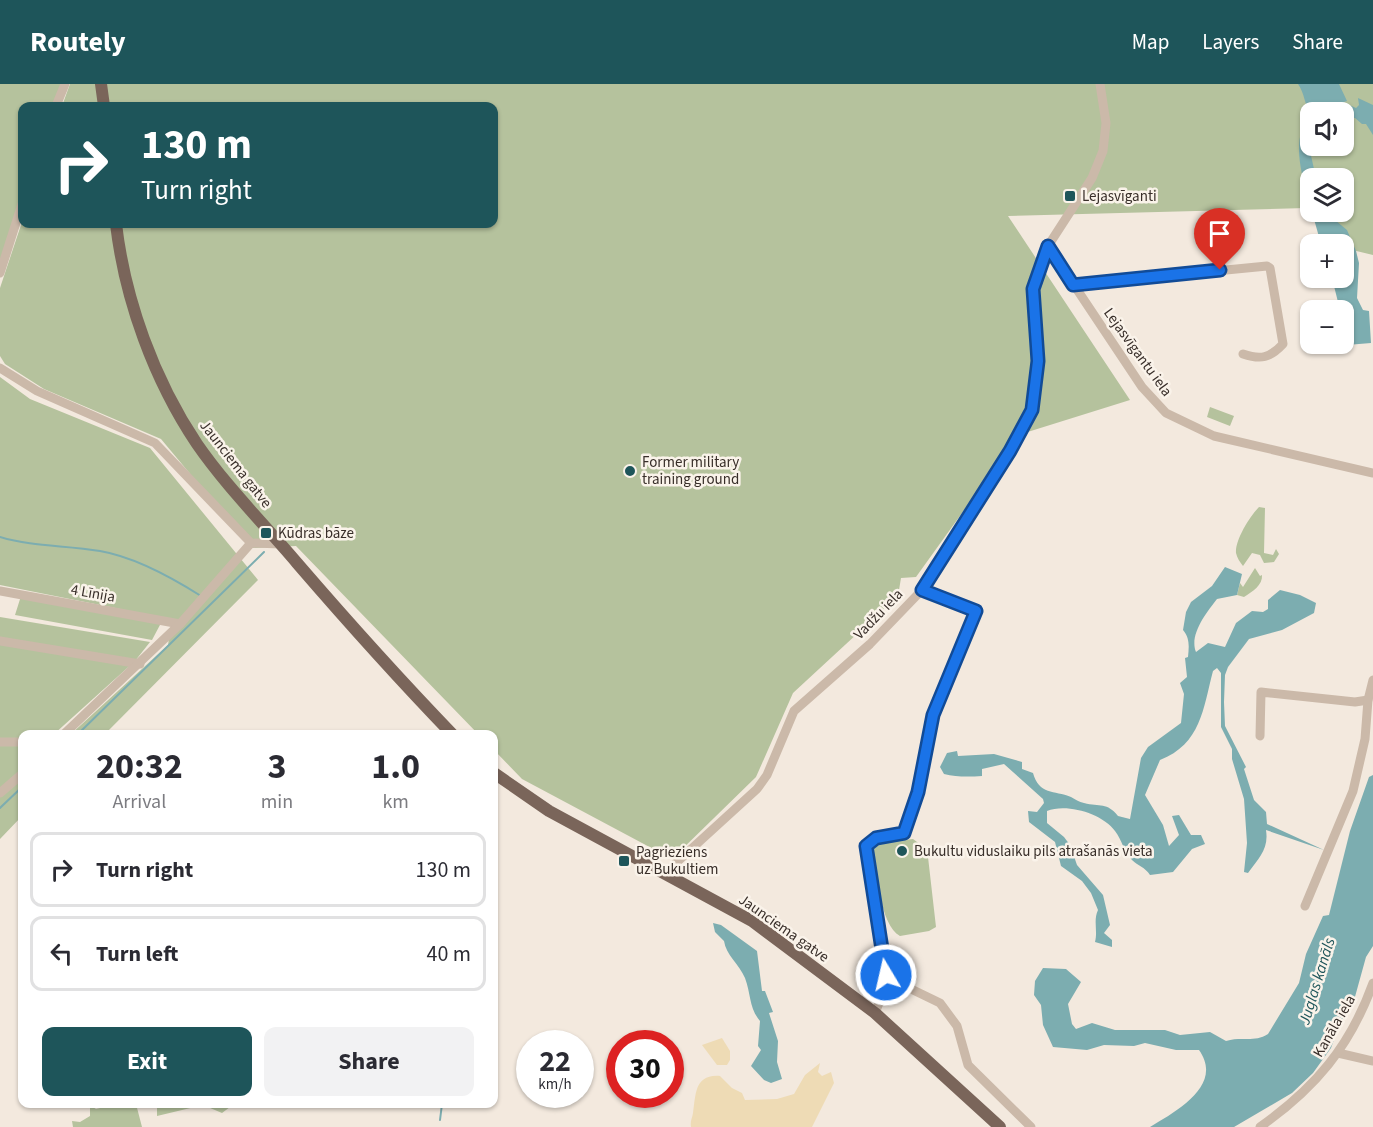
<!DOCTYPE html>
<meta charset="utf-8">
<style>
:root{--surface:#fff;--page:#f2f2f3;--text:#2b2b33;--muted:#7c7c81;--line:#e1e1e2;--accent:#1e555a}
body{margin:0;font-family:"Source Sans 3",sans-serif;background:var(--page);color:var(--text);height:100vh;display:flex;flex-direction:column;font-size:22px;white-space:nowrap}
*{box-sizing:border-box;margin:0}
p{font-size:20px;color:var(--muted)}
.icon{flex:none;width:33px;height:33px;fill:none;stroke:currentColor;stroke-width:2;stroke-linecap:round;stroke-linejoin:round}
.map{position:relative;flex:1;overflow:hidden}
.sheet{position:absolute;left:18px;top:646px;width:480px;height:378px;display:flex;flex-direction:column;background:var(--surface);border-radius:12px;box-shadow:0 2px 4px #0004}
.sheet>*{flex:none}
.hud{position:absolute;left:18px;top:18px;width:480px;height:126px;border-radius:12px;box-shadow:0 2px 4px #0004;background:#1e555a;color:#fff;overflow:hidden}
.controls{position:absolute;left:1300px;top:18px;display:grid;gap:12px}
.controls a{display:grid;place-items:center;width:54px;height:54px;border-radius:12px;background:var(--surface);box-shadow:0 2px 4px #0004;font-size:30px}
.speed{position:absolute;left:516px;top:946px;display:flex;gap:12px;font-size:30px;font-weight:700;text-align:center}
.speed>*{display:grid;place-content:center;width:78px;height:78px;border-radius:50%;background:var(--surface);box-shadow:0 2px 4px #0004;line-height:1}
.speed small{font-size:15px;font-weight:400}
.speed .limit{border:9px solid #d22;background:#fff;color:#111}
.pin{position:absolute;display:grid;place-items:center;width:51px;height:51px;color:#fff;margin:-62px -26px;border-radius:50% 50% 50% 0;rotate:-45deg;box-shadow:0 0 6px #0007}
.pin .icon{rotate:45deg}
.me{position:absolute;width:66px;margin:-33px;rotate:351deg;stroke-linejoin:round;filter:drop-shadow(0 0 4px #0008)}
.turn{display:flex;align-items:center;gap:21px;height:126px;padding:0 24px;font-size:27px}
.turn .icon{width:78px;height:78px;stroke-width:2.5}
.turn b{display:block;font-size:42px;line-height:51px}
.eta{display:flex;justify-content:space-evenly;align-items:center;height:102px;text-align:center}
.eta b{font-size:36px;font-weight:700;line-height:42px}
.cta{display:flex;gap:12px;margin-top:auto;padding:12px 24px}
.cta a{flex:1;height:69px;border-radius:12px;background:var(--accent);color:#fff;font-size:24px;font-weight:700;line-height:69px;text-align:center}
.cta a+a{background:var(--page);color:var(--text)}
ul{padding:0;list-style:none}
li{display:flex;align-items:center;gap:18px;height:75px;margin:0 12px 9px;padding:0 12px;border:3px solid var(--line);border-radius:12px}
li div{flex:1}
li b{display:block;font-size:22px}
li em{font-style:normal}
header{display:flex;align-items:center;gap:36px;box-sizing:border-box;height:84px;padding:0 30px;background:var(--accent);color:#fff}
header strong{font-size:28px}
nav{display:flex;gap:33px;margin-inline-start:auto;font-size:21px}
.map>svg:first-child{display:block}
.green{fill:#b5c29d;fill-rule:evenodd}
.sand{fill:#eedbb5}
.water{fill:#7cadb0}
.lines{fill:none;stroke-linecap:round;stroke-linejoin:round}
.stream{stroke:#7cadb0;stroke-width:2}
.minor{stroke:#cbb9a9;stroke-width:9}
.major{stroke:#7a655a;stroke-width:12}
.route-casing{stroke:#114b97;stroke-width:15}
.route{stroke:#1a73e8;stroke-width:10}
.poi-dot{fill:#1e555a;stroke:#faf3ea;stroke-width:2}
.labels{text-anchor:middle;stroke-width:5;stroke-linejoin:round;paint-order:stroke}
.poi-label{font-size:15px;fill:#382e29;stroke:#faf3ea;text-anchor:start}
.street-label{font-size:15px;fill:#382e29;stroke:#faf3ea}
.water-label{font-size:16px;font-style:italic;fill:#1e555a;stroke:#faf3ea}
</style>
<header>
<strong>Routely</strong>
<nav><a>Map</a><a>Layers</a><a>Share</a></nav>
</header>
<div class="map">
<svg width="1373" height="1043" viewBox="0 0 1373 1043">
<rect width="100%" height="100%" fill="#f3e9de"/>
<!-- green -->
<g class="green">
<path d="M0 0H62L55 22H22V116L0 181Z"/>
<path d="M70 0H1373V171L1344 164V160H1329L1306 124 1008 132 1130 316 1018 351 916 493 901 494 898 512 793 609 756 693 672 775 522 695 494 666V651H479L296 462 252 464 161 355 44 305 5 280 0 272V204L22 138 494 140V22H62ZM1311 28H1344V62H1311ZM1311 94H1344V128H1311Z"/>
<path d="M0 293 30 315 150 364 258 496 104 651H70L168 561 171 541 161 539 152 556 15 531 21 512 125 526 0 501Z"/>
<path d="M1210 323 1234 332 1230 342 1207 333Z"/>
<path d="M1259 423 1265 424 1264 469 1273 471 1276 465 1279 470 1274 478 1264 479 1260 471 1252 469 1243 482C1240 478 1237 474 1236 469 1235 456 1250 432 1259 423Z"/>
<path d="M1255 484 1260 492 1262 491C1263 501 1252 508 1244 513L1237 511 1240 499 1243 503Z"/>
<path d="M0 533 150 558 135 577 53 651H22V684L9 700 22 693V732L0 755Z"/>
<path d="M913 755 921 761 924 774 928 773 936 843 929 847 900 852C880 841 876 786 872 764L877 759Z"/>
<path d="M116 1020H136L142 1043H73L72 1037 80 1038 90 1032V1021L96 1025Z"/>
<path d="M157 1020H234L222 1029 203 1021 157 1032Z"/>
</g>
<!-- sand -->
<g class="sand">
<path d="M722 954 730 967V976L727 981H717L702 961Z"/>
<path d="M820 979 818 988 822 992 831 988 834 999 812 1043H691C690 1037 692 1035 693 1029 696 1011 694 990 720 992L732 1004 742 1009 745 1016 777 1015 794 1010 805 991Z"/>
</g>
<!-- water -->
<g class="water">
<path d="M1298 0H1339L1347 17 1332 22 1328 19 1324 25 1310 27C1304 20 1305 10 1298 0Z"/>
<path d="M1358 14 1373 21V51L1366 40H1362L1355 34H1344V28H1339L1347 20 1356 24 1359 21Z"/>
<path d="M1311 40 1310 67 1316 94H1311V121C1304 102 1293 63 1303 44Z"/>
<path d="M1312 128H1332L1335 136 1347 146 1356 167 1359 179 1357 214 1363 226 1369 227 1371 259 1347 261V238L1344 226H1340L1332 194H1344V160H1321Z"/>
<path d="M1225 483 1242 490 1237 511 1217 515C1206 529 1189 551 1196 568L1208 559 1225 563 1236 539 1252 527 1263 528 1268 525V516L1280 506 1300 511 1316 519 1314 529 1282 546 1249 555 1228 583 1225 591 1224 618 1225 642 1246 683 1244 685 1254 716 1266 728 1267 740 1324 766 1266 746C1269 765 1259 774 1248 789L1244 788 1247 759 1244 715 1232 675V665L1221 643V589L1217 584 1213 587C1203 625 1201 660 1160 676L1145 711 1163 741 1169 762 1179 751 1172 732 1179 731 1191 751H1201L1205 760 1192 765 1173 788 1150 791C1145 783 1138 782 1132 776 1124 768 1122 756 1115 747 1102 729 1066 719 1047 727V739L1064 753 1070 761 1077 781 1103 811 1110 841 1104 849 1112 856V863L1095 858C1098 846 1093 837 1098 826L1091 809 1082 797 1061 782 1055 758 1029 738 1028 727 1037 728 1044 719 1043 715 1004 680 982 685V692C968 693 956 693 944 690L940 683 947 669 957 667 958 672 994 670 1022 678V685L1033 689C1039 711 1054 706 1071 713 1075 715 1079 718 1084 719 1100 723 1107 718 1118 732L1130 735 1141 674 1148 663 1181 639 1184 610 1180 599 1187 593 1185 574 1188 573C1189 563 1190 554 1183 546L1186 528 1191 518 1212 502Z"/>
<path d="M1373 691V862L1366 873 1353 920 1339 942 1331 964 1313 989 1292 1009 1234 1043H1150C1177 1027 1224 1001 1199 966H1176L1145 959 1134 962 1104 961 1087 966 1053 963 1043 941 1041 921 1034 911 1035 897 1043 884 1066 885 1081 898 1068 920 1072 940 1076 945 1092 939 1115 946H1165L1180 951 1210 948 1226 957C1242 952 1254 959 1268 950L1299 899 1306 870 1323 832 1329 831 1350 747 1369 693Z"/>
<path d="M713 839 721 841 757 867 762 907H765L773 928 769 929 778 957 777 978 782 995 771 999 764 996 751 982 761 966 758 962 760 937C749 924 751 910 745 894 739 880 726 871 724 857L715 848Z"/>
</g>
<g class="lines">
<!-- stream -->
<g class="stream">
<path d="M0 453C33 463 66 461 100 467 135 473 171 493 201 512"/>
<path d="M77 651 264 468"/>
<path d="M0 724 22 703"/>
<path d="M440 1036 442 1020"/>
</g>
<!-- minor -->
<g class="minor">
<path d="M56 22 65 0"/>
<path d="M1048 162 1142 303 1166 329 1214 352 1373 389"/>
<path d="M0 189 22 120"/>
<path d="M1073 201 1267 182 1270 184 1283 260C1270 274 1261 276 1243 270"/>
<path d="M0 284 37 307 155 359 251 459"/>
<path d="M0 507 180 540"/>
<path d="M0 557 140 580"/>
<path d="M63 651 180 540 251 459 281 460"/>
<path d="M1260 652 1261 608 1355 618 1368 616"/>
<path d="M0 658H22"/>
<path d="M0 709 22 690"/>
<path d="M666 788 757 705 767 691 794 627 870 560 922 506 1024 343 1036 306 1038 277 1033 205 1048 162 1092 94 1103 67 1106 39 1100 0"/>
<path d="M1305 822 1353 707 1365 655 1368 616 1373 596"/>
<path d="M885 904H909L940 919 957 942 968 981 1031 1043"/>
<path d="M875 929 885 904 886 891 866 762 876 754 905 749 918 708 933 631 977 527 922 506"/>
<path d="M1338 969 1373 977"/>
<path d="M1260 1043C1315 1004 1350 963 1373 899"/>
</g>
<!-- major -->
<g class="major">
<path d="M101 0 104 22"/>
<path d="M116 140C125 216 154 296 197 360 226 402 264 440 297 479 347 537 399 595 453 651"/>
<path d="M494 689 549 727 752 837 875 929 1000 1043"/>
</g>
</g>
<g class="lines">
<defs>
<path id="route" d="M886 891 866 762 876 754 904 749 918 708 933 631 976 527 922 506 1010 367 1032 326 1038 277 1033 205 1048 162 1073 201 1220 186"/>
</defs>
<!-- route casing -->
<use href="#route" class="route-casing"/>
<!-- route -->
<use href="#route" class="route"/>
</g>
<!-- markers -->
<g class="poi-dot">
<rect x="1064" y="106" width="12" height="12" rx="3"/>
<circle cx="630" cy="387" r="6"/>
<rect x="260" y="443" width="12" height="12" rx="3"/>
<circle cx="902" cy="767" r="6"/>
<rect x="618" y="771" width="12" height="12" rx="3"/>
</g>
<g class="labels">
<!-- poi labels -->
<g class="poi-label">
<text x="1082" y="117">Lejasvīganti</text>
<text x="642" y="383">Former military<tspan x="642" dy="17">training ground</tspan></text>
<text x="278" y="454">Kūdras bāze</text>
<text x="914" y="772">Bukultu viduslaiku pils atrašanās vieta</text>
<text x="636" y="773">Pagrieziens<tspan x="636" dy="17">uz Bukultiem</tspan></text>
</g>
<!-- street labels -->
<g class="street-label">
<text transform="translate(1138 268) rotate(54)" y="5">Lejasvīgantu iela</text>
<text transform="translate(236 380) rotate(52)" y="5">Jaunciema gatve</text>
<text transform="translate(93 509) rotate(10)" y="5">4 Līnija</text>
<text transform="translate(878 530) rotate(-46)" y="5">Vadžu iela</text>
<text transform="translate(784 844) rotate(35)" y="5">Jaunciema gatve</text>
<text transform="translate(1334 942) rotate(-60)" y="5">Kanāla iela</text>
</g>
<!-- water labels -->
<g class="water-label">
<text transform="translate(1316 897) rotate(-73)" y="6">Juglas kanāls</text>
</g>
</g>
</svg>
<div class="controls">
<a><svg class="icon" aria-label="sound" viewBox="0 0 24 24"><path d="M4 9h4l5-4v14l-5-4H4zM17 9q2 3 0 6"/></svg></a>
<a><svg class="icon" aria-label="layers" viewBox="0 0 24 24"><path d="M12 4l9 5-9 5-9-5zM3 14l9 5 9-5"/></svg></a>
<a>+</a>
<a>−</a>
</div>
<div class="speed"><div>22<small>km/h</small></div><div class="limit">30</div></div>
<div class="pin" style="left:1220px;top:186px;background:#d93025"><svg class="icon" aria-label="arrive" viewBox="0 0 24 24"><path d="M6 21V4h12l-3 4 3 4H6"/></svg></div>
<svg class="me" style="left:886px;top:891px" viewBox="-20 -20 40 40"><circle r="17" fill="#1a73e8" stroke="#fff" stroke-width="3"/><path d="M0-11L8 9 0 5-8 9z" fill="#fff"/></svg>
<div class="hud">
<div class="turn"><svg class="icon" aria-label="right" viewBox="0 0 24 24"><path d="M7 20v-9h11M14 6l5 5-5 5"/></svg><div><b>130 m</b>Turn right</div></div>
</div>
<section class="sheet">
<div class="eta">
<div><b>20:32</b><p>Arrival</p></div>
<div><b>3</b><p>min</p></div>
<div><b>1.0</b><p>km</p></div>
</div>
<ul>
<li><svg class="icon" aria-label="right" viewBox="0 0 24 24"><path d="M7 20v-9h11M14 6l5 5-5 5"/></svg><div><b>Turn right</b></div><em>130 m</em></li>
<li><svg class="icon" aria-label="left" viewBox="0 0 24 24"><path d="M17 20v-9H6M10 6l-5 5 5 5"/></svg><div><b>Turn left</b></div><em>40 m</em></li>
</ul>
<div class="cta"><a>Exit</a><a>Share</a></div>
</section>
</div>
